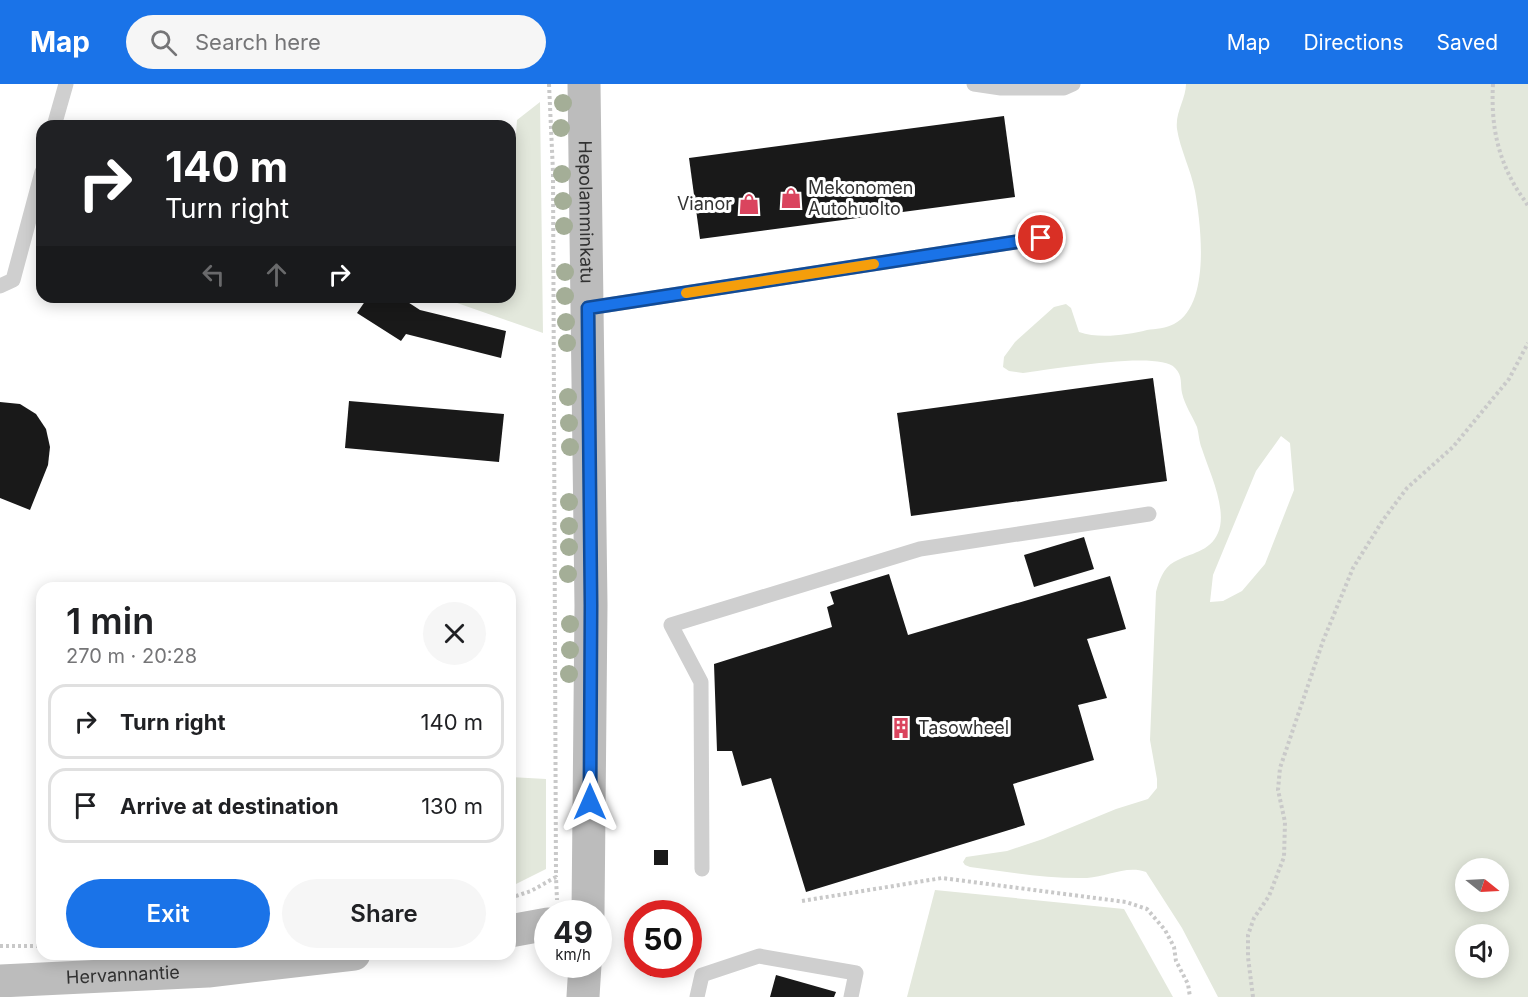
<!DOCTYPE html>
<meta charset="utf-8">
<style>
:root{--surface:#fff;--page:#f6f6f6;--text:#202124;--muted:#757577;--line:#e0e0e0;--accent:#1a73e8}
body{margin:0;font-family:Inter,sans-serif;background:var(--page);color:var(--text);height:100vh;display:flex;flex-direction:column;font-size:22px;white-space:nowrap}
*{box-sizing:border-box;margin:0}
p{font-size:20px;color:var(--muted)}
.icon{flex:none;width:33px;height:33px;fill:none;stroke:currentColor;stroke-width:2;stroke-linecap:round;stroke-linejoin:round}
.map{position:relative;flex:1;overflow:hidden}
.side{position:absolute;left:36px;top:498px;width:480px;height:378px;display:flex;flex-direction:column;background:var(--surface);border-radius:18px;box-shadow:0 3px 15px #0003}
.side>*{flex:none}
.guide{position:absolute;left:36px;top:36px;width:480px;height:183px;border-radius:18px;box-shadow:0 3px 15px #0003;background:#202124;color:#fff;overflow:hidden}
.needle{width:39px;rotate:108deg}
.tools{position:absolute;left:1455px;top:774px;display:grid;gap:12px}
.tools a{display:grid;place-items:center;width:54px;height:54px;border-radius:50%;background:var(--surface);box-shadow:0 3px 15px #0003;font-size:30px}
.speed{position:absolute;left:534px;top:816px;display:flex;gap:12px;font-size:30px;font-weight:700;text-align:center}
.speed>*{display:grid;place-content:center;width:78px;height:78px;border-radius:50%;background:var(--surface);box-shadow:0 3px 15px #0003;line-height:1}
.speed small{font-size:15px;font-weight:400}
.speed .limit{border:9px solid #d22;background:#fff;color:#111}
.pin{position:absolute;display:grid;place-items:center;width:51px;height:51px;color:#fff;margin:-26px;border:3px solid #fff;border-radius:50%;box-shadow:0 2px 6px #0007}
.me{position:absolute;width:66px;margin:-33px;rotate:0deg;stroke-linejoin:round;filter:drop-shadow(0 0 4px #0008)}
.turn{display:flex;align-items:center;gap:21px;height:126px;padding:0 30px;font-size:27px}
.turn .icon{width:78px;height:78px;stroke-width:2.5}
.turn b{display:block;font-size:42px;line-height:51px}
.lanes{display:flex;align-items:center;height:57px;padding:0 30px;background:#0003;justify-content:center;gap:30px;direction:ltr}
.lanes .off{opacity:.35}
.round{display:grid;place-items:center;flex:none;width:63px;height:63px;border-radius:32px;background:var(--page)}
.overview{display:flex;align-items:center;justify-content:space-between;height:102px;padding:0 30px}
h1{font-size:36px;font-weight:600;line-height:45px}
.button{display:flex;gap:12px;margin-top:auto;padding:12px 30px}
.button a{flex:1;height:69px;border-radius:36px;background:var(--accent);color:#fff;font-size:24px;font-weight:600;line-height:69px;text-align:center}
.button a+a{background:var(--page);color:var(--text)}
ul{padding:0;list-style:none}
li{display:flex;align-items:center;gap:18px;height:75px;margin:0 12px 9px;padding:0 18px;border:3px solid var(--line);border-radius:18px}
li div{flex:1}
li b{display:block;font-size:22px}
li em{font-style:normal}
header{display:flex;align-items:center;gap:36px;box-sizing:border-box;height:84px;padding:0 30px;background:var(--accent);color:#fff}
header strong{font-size:28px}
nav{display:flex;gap:33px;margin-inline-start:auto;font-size:21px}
.search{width:420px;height:54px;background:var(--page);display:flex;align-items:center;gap:15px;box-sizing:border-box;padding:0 21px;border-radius:33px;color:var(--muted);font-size:22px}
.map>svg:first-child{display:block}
.green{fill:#e3e8dc;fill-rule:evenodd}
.building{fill:#191919}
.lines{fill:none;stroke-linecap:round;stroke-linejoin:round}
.path{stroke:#c9c9c9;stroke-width:4;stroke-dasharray:3 3;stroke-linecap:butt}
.lane{stroke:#cfcfcf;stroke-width:15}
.secondary{stroke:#bcbcbc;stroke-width:33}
.tree{fill:#a4ae97}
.route-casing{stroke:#114b97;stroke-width:15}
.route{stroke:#1a73e8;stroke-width:10}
.slow{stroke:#f59e0b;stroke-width:10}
.labels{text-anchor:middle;stroke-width:6;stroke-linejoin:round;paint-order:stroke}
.poi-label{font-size:18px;fill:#323232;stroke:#fff;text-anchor:start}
.street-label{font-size:18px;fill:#323232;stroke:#fff}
</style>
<header>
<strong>Map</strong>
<div class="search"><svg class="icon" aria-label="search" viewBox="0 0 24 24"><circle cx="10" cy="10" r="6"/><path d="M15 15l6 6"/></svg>Search here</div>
<nav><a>Map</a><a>Directions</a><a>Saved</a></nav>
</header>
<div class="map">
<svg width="1528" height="913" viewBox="0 0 1528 913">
<rect width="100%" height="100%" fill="#fff"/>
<!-- green -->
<g class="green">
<path d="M1186 0H1528V913H1218L1182 844 1146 788C1126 781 1107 793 1087 794 1048 795 1009 788 970 783L965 781 963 778 966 773 1007 767 1043 755 1116 725 1148 715 1157 704V695L1150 656 1156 508C1159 497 1163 484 1174 478 1190 469 1210 468 1218 449 1228 426 1209 387 1202 365 1199 358 1199 350 1197 343 1192 331 1185 322 1182 309 1180 300 1183 292 1175 284 1160 266 1050 286 1023 289L1009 287 1003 283 1004 273 1015 258 1054 223 1066 220 1071 224 1079 248C1099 255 1127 251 1147 246 1155 245 1167 244 1174 240 1211 221 1201 141 1195 107 1191 86 1180 65 1177 45 1175 28 1186 15 1186 0ZM1281 352 1290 359 1294 406 1265 480 1242 507 1223 517 1210 518 1213 491 1256 387ZM1466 784H1498V818H1466ZM1466 850H1498V884H1466Z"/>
<path d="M540 18 543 249 440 213H510V134L517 36Z"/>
<path d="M510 693 546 695V785L510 803Z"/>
<path d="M935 806 1124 825 1173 913H907Z"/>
</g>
<!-- building -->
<g class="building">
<path d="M1004 32 1015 113 700 155 689 74Z"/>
<path d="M368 213H400L420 226 506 247 501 274 406 250 401 257 357 229Z"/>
<path d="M1153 294 1167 397 911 432 897 329Z"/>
<path d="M349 317 504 330 499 378 345 364Z"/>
<path d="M0 318 20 320 36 330 46 345 50 363 48 381 30 426 0 414Z"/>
<path d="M1084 453 1094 485 1034 503 1024 471Z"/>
<path d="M889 490 908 551 1110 492 1126 545 1087 555 1107 614 1078 621 1094 676 1013 700 1025 741 806 808 771 694 742 702 732 667H717L714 580 832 543 827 523 834 520 830 508Z"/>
<rect x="654" y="766" width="14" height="15"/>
<path d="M665 882 666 891 650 892 649 883Z"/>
<path d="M776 891 836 908 834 913H770Z"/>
</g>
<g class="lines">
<!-- path -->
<g class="path">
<path d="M549 0 553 88 556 793"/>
<path d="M1493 0C1491 37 1496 69 1515 102 1519 109 1524 115 1528 122"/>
<path d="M510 814 531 807 556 793 557 816"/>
<path d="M802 817 942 794 1126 818 1147 825 1165 846 1174 863 1176 877 1188 900 1190 913"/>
<path d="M0 862H42"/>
<path d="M1253 913 1248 873V851L1254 834 1269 812 1284 773 1285 738 1278 706 1280 684 1323 557 1353 484 1383 436 1407 404 1453 363 1509 295 1528 259"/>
</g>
<!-- lane -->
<g class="lane">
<path d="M974 0 1001 4H1064L1073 0"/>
<path d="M54 42 66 0"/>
<path d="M0 202 13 196 42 88"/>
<path d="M588 224 1041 154"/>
<path d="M702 785 701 598 671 541 920 465 1149 430"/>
<path d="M697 913 702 891 759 872 856 889 851 913"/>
</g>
<!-- secondary -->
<g class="secondary">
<path id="s1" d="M584 0 591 521 588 830"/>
<path d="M510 847 548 840"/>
<path id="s2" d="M0 897 208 887 354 870"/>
<path d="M583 913 585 880"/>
</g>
</g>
<!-- trees -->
<g class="tree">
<circle cx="563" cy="19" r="9"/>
<circle cx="561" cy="44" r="9"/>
<circle cx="562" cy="90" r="9"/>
<circle cx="563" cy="117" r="9"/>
<circle cx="564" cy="142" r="9"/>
<circle cx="565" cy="188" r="9"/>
<circle cx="565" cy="212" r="9"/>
<circle cx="566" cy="238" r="9"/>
<circle cx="567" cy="259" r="9"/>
<circle cx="568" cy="313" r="9"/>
<circle cx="569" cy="339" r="9"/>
<circle cx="570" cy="363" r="9"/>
<circle cx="569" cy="418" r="9"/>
<circle cx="569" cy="442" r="9"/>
<circle cx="569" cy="463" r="9"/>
<circle cx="568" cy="490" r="9"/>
<circle cx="570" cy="540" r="9"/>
<circle cx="570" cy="566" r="9"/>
<circle cx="569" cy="590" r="9"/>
</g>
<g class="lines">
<defs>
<path id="route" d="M590 718 591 521 588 224 1041 154"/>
</defs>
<!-- route casing -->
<use href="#route" class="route-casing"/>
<!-- route -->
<use href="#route" class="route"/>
<!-- slow -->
<path class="slow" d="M686 209 874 180"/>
</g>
<!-- icons -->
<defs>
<symbol id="shop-bare" viewBox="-9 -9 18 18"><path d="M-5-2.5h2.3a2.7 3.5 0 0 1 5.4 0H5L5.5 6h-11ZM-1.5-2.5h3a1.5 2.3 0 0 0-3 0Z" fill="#da445e" stroke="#fff" stroke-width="2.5" paint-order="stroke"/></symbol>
<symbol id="building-bare" viewBox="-9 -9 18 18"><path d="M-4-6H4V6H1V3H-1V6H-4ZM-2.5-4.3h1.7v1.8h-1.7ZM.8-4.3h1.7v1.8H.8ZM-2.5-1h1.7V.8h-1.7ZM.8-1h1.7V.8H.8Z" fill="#da445e" stroke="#fff" stroke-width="2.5" paint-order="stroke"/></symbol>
</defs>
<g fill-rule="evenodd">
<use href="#shop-bare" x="776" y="99" width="30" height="30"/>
<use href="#shop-bare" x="734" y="105" width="30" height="30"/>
<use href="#building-bare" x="886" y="629" width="30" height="30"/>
</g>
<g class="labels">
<!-- poi labels -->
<g class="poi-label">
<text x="808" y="110">Mekonomen<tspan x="808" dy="21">Autohuolto</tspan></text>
<text x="732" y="126" text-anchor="end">Vianor</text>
<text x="918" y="650">Tasowheel</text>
</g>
<!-- street labels -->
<g class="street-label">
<text dy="6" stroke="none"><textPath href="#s1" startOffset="128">Hepolamminkatu</textPath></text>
<text dy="6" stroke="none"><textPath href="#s2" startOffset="123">Hervannantie</textPath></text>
</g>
</g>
</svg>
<div class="tools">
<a><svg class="needle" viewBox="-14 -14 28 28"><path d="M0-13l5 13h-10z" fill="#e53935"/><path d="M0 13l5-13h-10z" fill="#757577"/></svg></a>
<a><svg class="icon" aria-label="sound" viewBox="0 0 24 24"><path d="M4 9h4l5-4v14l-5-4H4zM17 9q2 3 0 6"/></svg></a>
</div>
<div class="speed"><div>49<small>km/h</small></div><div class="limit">50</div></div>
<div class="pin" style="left:1041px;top:154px;background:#d93025"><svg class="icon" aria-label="arrive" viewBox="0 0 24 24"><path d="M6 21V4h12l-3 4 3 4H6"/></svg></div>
<svg class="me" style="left:590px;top:718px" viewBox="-20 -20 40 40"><path d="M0-17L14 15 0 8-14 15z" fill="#1a73e8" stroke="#fff" stroke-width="4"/></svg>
<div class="guide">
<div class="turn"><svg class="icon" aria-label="right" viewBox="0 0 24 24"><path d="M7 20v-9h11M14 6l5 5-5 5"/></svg><div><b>140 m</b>Turn right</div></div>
<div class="lanes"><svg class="icon off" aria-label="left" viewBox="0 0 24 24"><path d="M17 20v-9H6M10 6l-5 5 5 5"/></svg><svg class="icon off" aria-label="ahead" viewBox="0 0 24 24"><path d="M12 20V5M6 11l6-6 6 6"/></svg><svg class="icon" aria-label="right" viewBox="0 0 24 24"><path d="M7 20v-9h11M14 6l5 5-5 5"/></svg></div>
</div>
<section class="side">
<div class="overview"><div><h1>1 min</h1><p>270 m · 20:28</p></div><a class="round"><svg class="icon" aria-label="close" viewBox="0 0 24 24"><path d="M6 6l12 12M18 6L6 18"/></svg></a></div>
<ul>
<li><svg class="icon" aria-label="right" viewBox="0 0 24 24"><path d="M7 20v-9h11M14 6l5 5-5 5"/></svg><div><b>Turn right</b></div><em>140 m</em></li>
<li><svg class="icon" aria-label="arrive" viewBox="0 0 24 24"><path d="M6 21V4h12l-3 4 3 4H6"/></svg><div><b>Arrive at destination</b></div><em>130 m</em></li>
</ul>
<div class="button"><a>Exit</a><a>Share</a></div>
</section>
</div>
